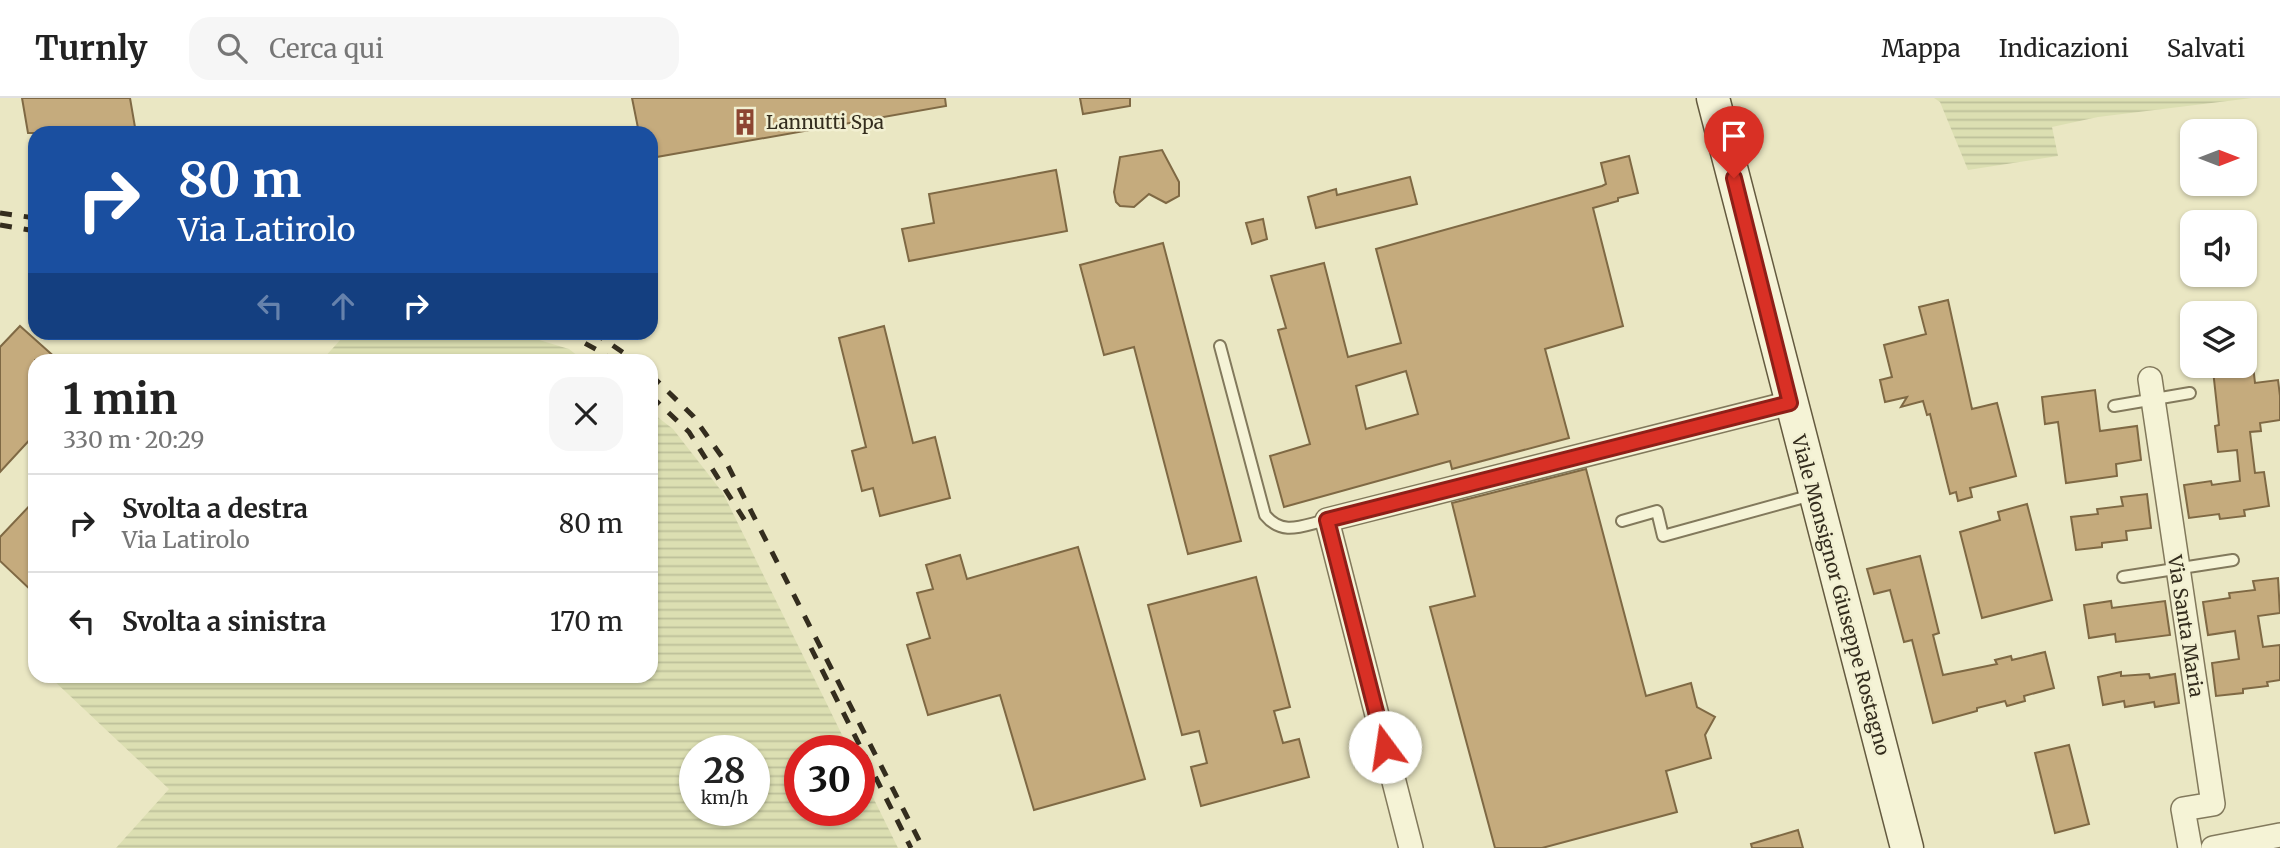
<!DOCTYPE html>
<html lang="it">
<meta charset="utf-8">
<style>
:root{--surface:#fff;--page:#f6f6f6;--text:#222;--muted:#767676;--line:#e0e0e0}
body{margin:0;font-family:Merriweather,serif;background:var(--page);color:var(--text);height:100vh;display:flex;flex-direction:column;font-size:26px;white-space:nowrap}
*{box-sizing:border-box;margin:0}
p{font-size:23px;color:var(--muted)}
.icon{flex:none;width:38px;height:38px;fill:none;stroke:currentColor;stroke-width:2;stroke-linecap:round;stroke-linejoin:round}
.map{position:relative;flex:1;overflow:hidden}
.panel{position:absolute;left:28px;top:256px;width:630px;height:329px;display:flex;flex-direction:column;background:var(--surface);border-radius:21px;box-shadow:0 2px 5px #0004}
.panel>*{flex:none}
.top-card{position:absolute;left:28px;top:28px;width:630px;height:214px;border-radius:21px;box-shadow:0 2px 5px #0004;background:#1a4fa0;color:#fff;overflow:hidden}
.needle{width:46px;rotate:90deg}
.tools{position:absolute;left:2180px;top:21px;display:grid;gap:14px}
.tools a{display:grid;place-items:center;width:77px;height:77px;border-radius:14px;background:var(--surface);box-shadow:0 2px 5px #0004;font-size:35px}
.speed{position:absolute;left:679px;top:637px;display:flex;gap:14px;font-size:35px;font-weight:700;text-align:center}
.speed>*{display:grid;place-content:center;width:91px;height:91px;border-radius:50%;background:var(--surface);box-shadow:0 2px 5px #0004;line-height:1}
.speed small{font-size:18px;font-weight:400}
.speed .limit{border:10px solid #d22;background:#fff;color:#111}
.pin{position:absolute;display:grid;place-items:center;width:60px;height:60px;color:#fff;margin:-72px -30px;border-radius:50% 50% 50% 0;rotate:-45deg;box-shadow:0 0 7px #0007}
.pin .icon{rotate:45deg}
.me{position:absolute;width:77px;margin:-38px;rotate:346deg;stroke-linejoin:round;filter:drop-shadow(0 0 5px #0008)}
.turn{display:flex;align-items:center;gap:24px;height:147px;padding:0 35px;font-size:32px}
.turn .icon{width:91px;height:91px;stroke-width:2.5}
.turn b{display:block;font-size:49px;line-height:60px}
.lanes{display:flex;align-items:center;height:66px;padding:0 35px;background:#0003;justify-content:center;gap:35px;direction:ltr}
.lanes .off{opacity:.35}
.round{display:grid;place-items:center;flex:none;width:74px;height:74px;border-radius:21px;background:var(--page)}
.head{display:flex;align-items:center;justify-content:space-between;height:119px;padding:0 35px}
h1{font-size:42px;font-weight:700;line-height:52px}
ul{padding:0;list-style:none}
li{display:flex;align-items:center;gap:21px;height:98px;padding:0 35px;border-top:2px solid var(--line)}
li div{flex:1}
li b{display:block;font-size:26px}
li em{font-style:normal}
header{display:flex;align-items:center;gap:42px;box-sizing:border-box;height:98px;padding:0 35px;background:var(--surface);border-bottom:2px solid var(--line)}
header strong{font-size:33px}
nav{display:flex;gap:38px;margin-inline-start:auto;font-size:24px}
.search{width:490px;height:63px;background:var(--page);display:flex;align-items:center;gap:18px;box-sizing:border-box;padding:0 24px;border-radius:21px;color:var(--muted);font-size:26px}
.map>svg:first-child{display:block}
.farmland{fill:url(#farmland-rules);fill-rule:evenodd}
.building{fill:#c5ab7d;stroke:#7f6944;stroke-width:2;fill-rule:evenodd}
.lines{fill:none;stroke-linecap:round;stroke-linejoin:round}
.lane-casing{stroke:#82795c;stroke-width:14}
.street-casing{stroke:#82795c;stroke-width:26}
.secondary-casing{stroke:#645a3f;stroke-width:35}
.lane{stroke:#f5f3d6;stroke-width:10}
.street{stroke:#f5f3d6;stroke-width:23}
.secondary{stroke:#f5f3d6;stroke-width:32}
.rail{stroke:#342d1e;stroke-width:5;stroke-dasharray:12 12;stroke-linecap:butt}
.route-casing{stroke:#8d1f18;stroke-width:18}
.route{stroke:#d93025;stroke-width:12}
.labels{text-anchor:middle;stroke-width:5;stroke-linejoin:round;paint-order:stroke}
.poi-label{font-size:19px;fill:#342d1e;stroke:#f2f0d2;text-anchor:start}
.street-label{font-size:19px;fill:#342d1e;stroke:#f2f0d2}
</style>
<header>
<strong>Turnly</strong>
<div class="search"><svg class="icon" aria-label="search" viewBox="0 0 24 24"><circle cx="10" cy="10" r="6"/><path d="M15 15l6 6"/></svg>Cerca qui</div>
<nav><a>Mappa</a><a>Indicazioni</a><a>Salvati</a></nav>
</header>
<div class="map">
<svg width="2280" height="750" viewBox="0 0 2280 750">
<defs>
<pattern id="farmland-rules" width="6" height="5" patternUnits="userSpaceOnUse" patternTransform="scale(1.75)"><rect width="6" height="5" fill="#dcdfb2"/><path d="M0 2.5h6" fill="none" stroke="#bdc099"/></pattern>
</defs>
<rect width="100%" height="100%" fill="#eae7c3"/>
<!-- farmland -->
<g class="farmland">
<path d="M1934 0H2252L2098 19 2052 29 2058 58 1968 72 1940 4Z"/>
<path d="M526 238 569 251 583 262H322L342 240Z"/>
<path d="M651 314 673 331 723 395 850 653H800V712H859V671L898 750H116L169 691 51 580 54 578H651ZM695 653H754V712H695Z"/>
</g>
<!-- building -->
<g class="building">
<path d="M22 0H130L136 35H28Z"/>
<path d="M632 0H945L946 8 651 60V35H639Z"/>
<path d="M1080 0H1130V8L1083 16Z"/>
<path d="M1162 52 1179 84V98L1166 105 1149 96 1134 109 1120 108 1116 104 1114 94 1120 59Z"/>
<path d="M1629 58 1638 95 1618 100V103L1593 110 1623 228 1545 251 1569 340 1452 371 1450 363 1284 409 1270 358 1310 346 1278 232 1286 230 1271 178 1324 165 1348 259 1401 245 1376 151 1602 88 1606 86 1601 65ZM1406 273 1418 316 1366 331 1356 288Z"/>
<path d="M1056 72 1067 133 909 163 902 131 934 125 929 96Z"/>
<path d="M1410 79 1417 106 1316 130 1308 99 1336 91 1337 97Z"/>
<path d="M1263 121 1267 141 1252 146 1246 125Z"/>
<path d="M1163 145 1241 443 1188 456 1134 249 1104 257 1080 167Z"/>
<path d="M1948 202 1972 311 1997 305 2016 378 1970 390 1972 399 1958 403 1956 394 1950 396 1930 316 1927 317 1923 303 1901 309 1907 299 1885 304 1880 282 1892 279 1884 247 1926 236 1919 209Z"/>
<path d="M20 228 58 262H35V336L0 374V249Z"/>
<path d="M884 228 913 345 935 339 950 400 880 418 873 390 862 393 852 353 866 349 839 240Z"/>
<path d="M2253 267 2255 285 2278 282 2280 298V322L2260 325 2261 333 2250 334 2255 375 2264 374 2269 408 2244 412 2245 418 2220 421 2219 416 2189 420 2184 387 2211 383 2212 387 2240 383 2237 352 2218 354 2215 328 2219 327 2213 272Z"/>
<path d="M2095 292 2100 333 2137 328 2141 362 2116 366 2117 378 2066 385 2058 324 2045 326 2042 299Z"/>
<path d="M1586 371 1646 598 1691 585 1697 609 1715 619 1705 637 1711 660 1666 673 1677 714 1542 750H1495L1430 509 1475 498 1452 405Z"/>
<path d="M2147 396 2151 430 2126 433 2127 442 2102 445V449L2076 452 2071 419 2098 416 2097 411 2123 408 2121 399Z"/>
<path d="M35 402V496L0 463V439Z"/>
<path d="M2027 406 2052 502 1982 520 1960 434 2000 422 1998 414Z"/>
<path d="M1078 449 1145 681 1034 712 1000 597 928 617 907 547 930 540 917 495 933 491 926 467 960 457 967 481Z"/>
<path d="M1920 458 1939 535 1933 537 1943 577 1997 566 1995 562 2011 558 2012 562 2045 554 2054 590 2024 598 2025 603 2007 608 2005 603 1977 610V613L1933 625 1912 542 1904 544 1890 492 1874 496 1867 471Z"/>
<path d="M1256 479 1290 609 1274 613 1283 645 1299 641 1309 679 1201 708 1191 669 1207 665 1199 633 1182 637 1148 507Z"/>
<path d="M2278 480 2280 515 2258 518 2263 549 2280 547V582L2267 584 2268 588 2243 591V595L2216 598 2212 565 2239 561 2235 533 2208 537 2203 504 2230 500 2229 495 2255 492 2253 483Z"/>
<path d="M2111 503 2112 510 2165 503 2170 537 2116 544 2115 536 2089 540 2084 507Z"/>
<path d="M2121 574V578L2149 576 2150 580 2175 576 2179 605 2155 609 2154 604 2125 609 2124 603 2103 607 2098 579Z"/>
<path d="M2069 647 2089 726 2055 735 2035 655Z"/>
<path d="M1798 732 1803 750H1752L1751 746Z"/>
</g>
<g class="lines">
<defs>
<g id="lane">
<path d="M1220 248 1265 417C1283 439 1303 427 1327 422"/>
<path d="M2114 308 2190 295"/>
<path d="M1622 423 1657 413 1663 438 1812 397"/>
<path d="M2123 479 2233 462"/>
</g>
<g id="street">
<path d="M2150 281 2213 706 2183 711 2190 750"/>
<path d="M1411 750 1327 422 1790 305"/>
<path d="M2213 750 2280 737"/>
</g>
<path id="secondary" d="M1713 0 1907 750"/>
</defs>
<!-- lane casing -->
<use href="#lane" class="lane-casing"/>
<!-- street casing -->
<use href="#street" class="street-casing"/>
<!-- secondary casing -->
<use href="#secondary" class="secondary-casing"/>
<!-- lane -->
<use href="#lane" class="lane"/>
<!-- street -->
<use href="#street" class="street"/>
<!-- secondary -->
<use href="#secondary" class="secondary"/>
<!-- rail -->
<g class="rail">
<path d="M0 115 35 120"/>
<path d="M0 127 35 133"/>
<path d="M564 234 601 254 611 262"/>
<path d="M593 234 634 262"/>
<path d="M651 277 693 318 727 366 923 750"/>
<path d="M651 298 689 334 747 426"/>
<path d="M811 550 911 750"/>
</g>
</g>
<g class="lines">
<defs>
<path id="route" d="M1385 649 1327 422 1790 305 1734 80"/>
</defs>
<!-- route casing -->
<use href="#route" class="route-casing"/>
<!-- route -->
<use href="#route" class="route"/>
</g>
<!-- icons -->
<defs>
<symbol id="building-bare" viewBox="-9 -9 18 18"><path d="M-4-6H4V6H1V3H-1V6H-4ZM-2.5-4.3h1.7v1.8h-1.7ZM.8-4.3h1.7v1.8H.8ZM-2.5-1h1.7V.8h-1.7ZM.8-1h1.7V.8H.8Z" fill="#8c4531" stroke="#f2f0d2" stroke-width="2.5" paint-order="stroke"/></symbol>
</defs>
<g fill-rule="evenodd">
<use href="#building-bare" x="726" y="5" width="38" height="38"/>
</g>
<g class="labels">
<!-- poi labels -->
<g class="poi-label">
<text x="766" y="31">Lannutti Spa</text>
</g>
<!-- street labels -->
<g class="street-label">
<text transform="translate(1841 497) rotate(75)" y="7">Viale Monsignor Giuseppe Rostagno</text>
<text transform="translate(2186 528) rotate(81)" y="7">Via Santa Maria</text>
</g>
</g>
</svg>
<div class="tools">
<a><svg class="needle" viewBox="-14 -14 28 28"><path d="M0-13l5 13h-10z" fill="#e53935"/><path d="M0 13l5-13h-10z" fill="#767676"/></svg></a>
<a><svg class="icon" aria-label="sound" viewBox="0 0 24 24"><path d="M4 9h4l5-4v14l-5-4H4zM17 9q2 3 0 6"/></svg></a>
<a><svg class="icon" aria-label="layers" viewBox="0 0 24 24"><path d="M12 4l9 5-9 5-9-5zM3 14l9 5 9-5"/></svg></a>
</div>
<div class="speed"><div>28<small>km/h</small></div><div class="limit">30</div></div>
<div class="pin" style="left:1734px;top:80px;background:#d93025"><svg class="icon" aria-label="arrive" viewBox="0 0 24 24"><path d="M6 21V4h12l-3 4 3 4H6"/></svg></div>
<svg class="me" style="left:1385px;top:649px" viewBox="-20 -20 40 40"><circle r="19" fill="#fff"/><path d="M0-13L10 11 0 6-10 11z" fill="#d93025"/></svg>
<div class="top-card">
<div class="turn"><svg class="icon" aria-label="right" viewBox="0 0 24 24"><path d="M7 20v-9h11M14 6l5 5-5 5"/></svg><div><b>80 m</b>Via Latirolo</div></div>
<div class="lanes"><svg class="icon off" aria-label="left" viewBox="0 0 24 24"><path d="M17 20v-9H6M10 6l-5 5 5 5"/></svg><svg class="icon off" aria-label="ahead" viewBox="0 0 24 24"><path d="M12 20V5M6 11l6-6 6 6"/></svg><svg class="icon" aria-label="right" viewBox="0 0 24 24"><path d="M7 20v-9h11M14 6l5 5-5 5"/></svg></div>
</div>
<section class="panel">
<div class="head"><div><h1>1 min</h1><p>330 m · 20:29</p></div><a class="round"><svg class="icon" aria-label="close" viewBox="0 0 24 24"><path d="M6 6l12 12M18 6L6 18"/></svg></a></div>
<ul>
<li><svg class="icon" aria-label="right" viewBox="0 0 24 24"><path d="M7 20v-9h11M14 6l5 5-5 5"/></svg><div><b>Svolta a destra</b><p>Via Latirolo</p></div><em>80 m</em></li>
<li><svg class="icon" aria-label="left" viewBox="0 0 24 24"><path d="M17 20v-9H6M10 6l-5 5 5 5"/></svg><div><b>Svolta a sinistra</b></div><em>170 m</em></li>
</ul>
</section>
</div>
